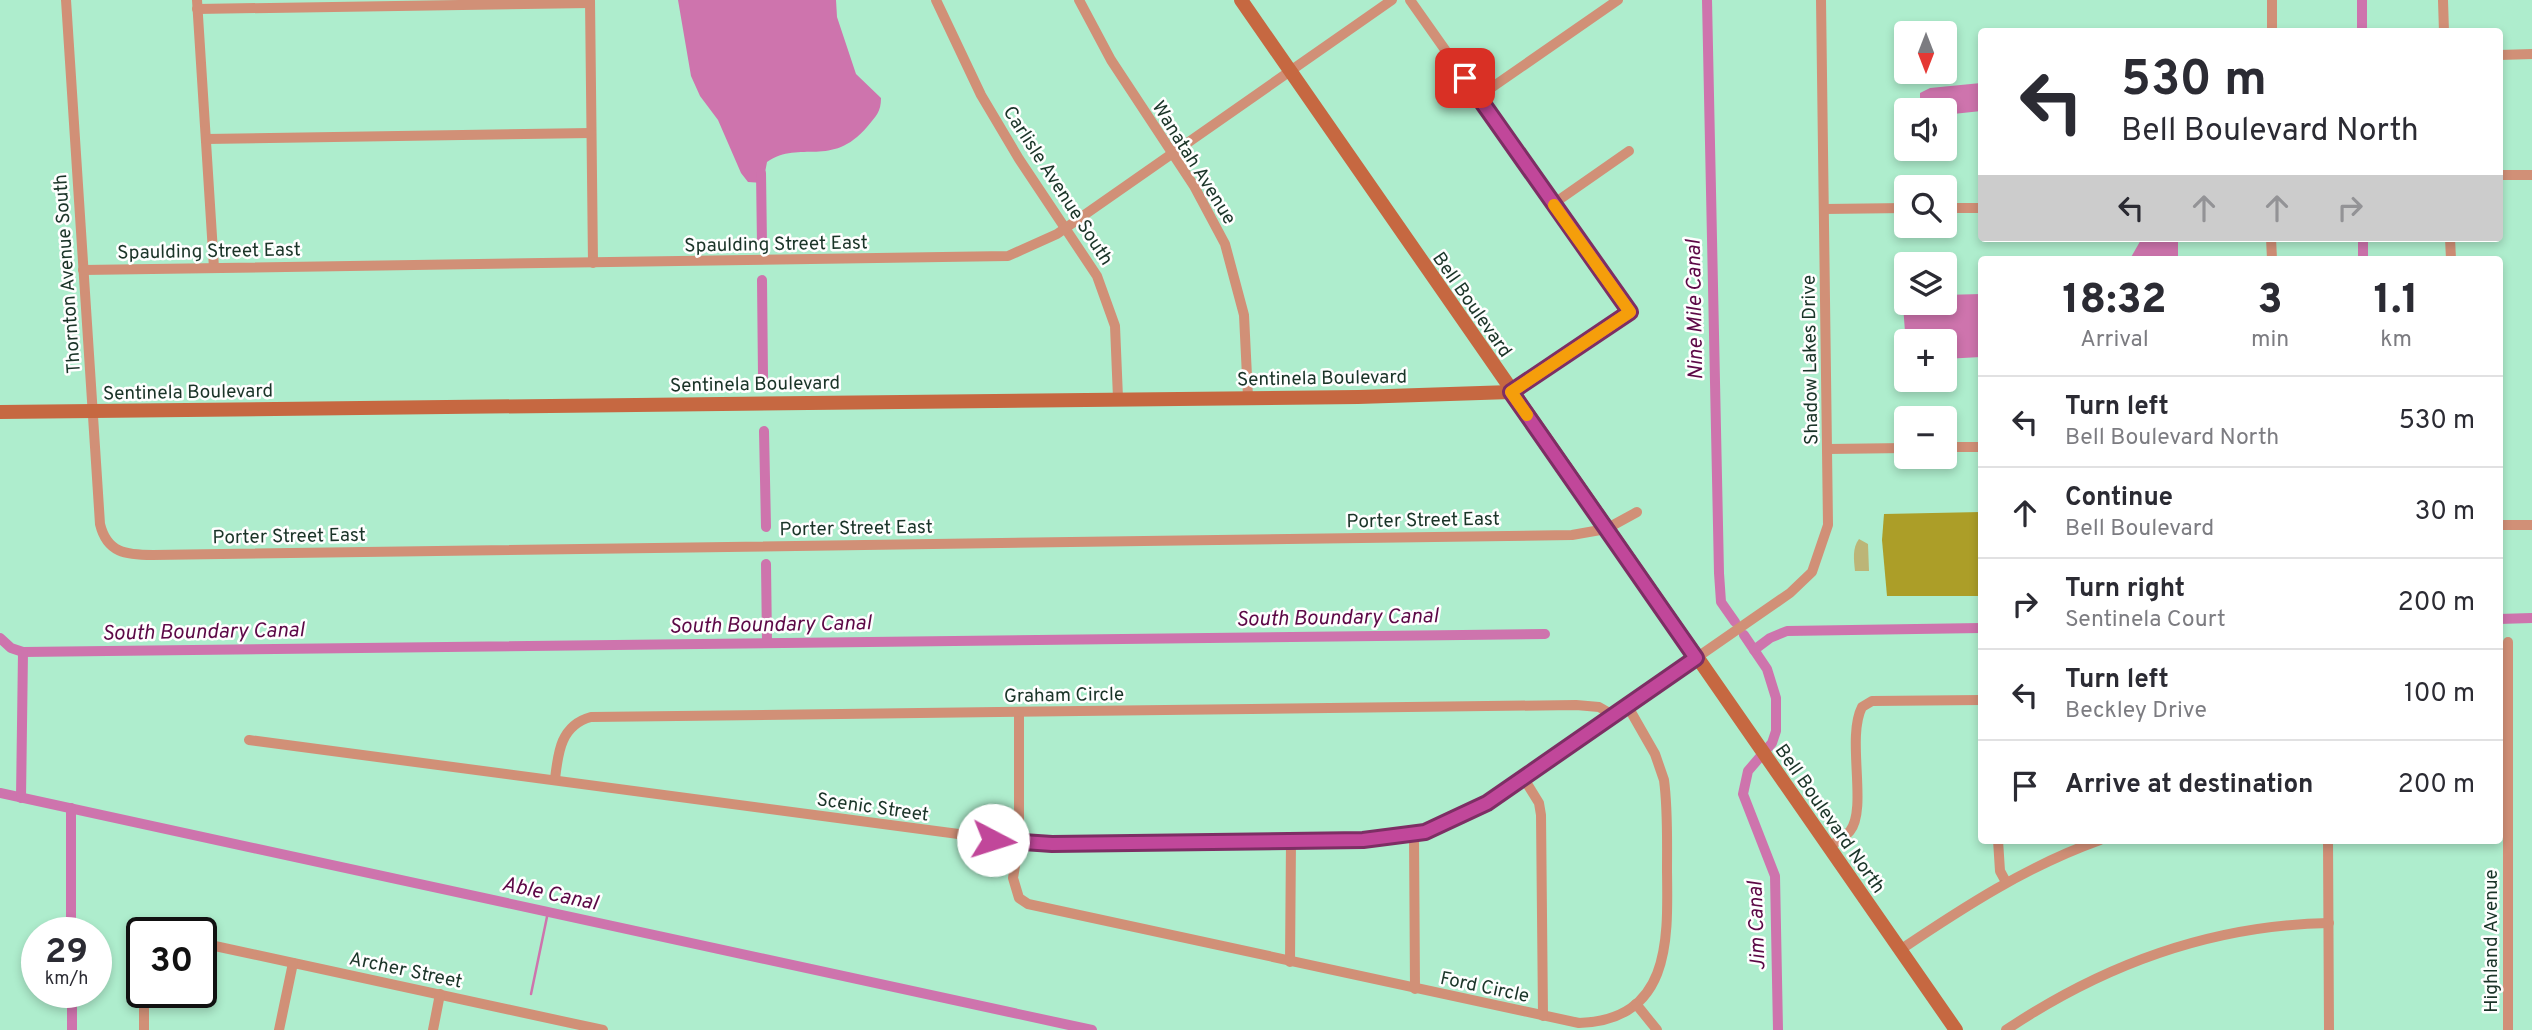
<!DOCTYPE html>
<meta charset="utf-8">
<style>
:root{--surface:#fff;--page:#f7f7f7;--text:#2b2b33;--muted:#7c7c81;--line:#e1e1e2}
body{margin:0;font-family:Overpass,sans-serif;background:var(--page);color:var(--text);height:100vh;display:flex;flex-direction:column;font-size:26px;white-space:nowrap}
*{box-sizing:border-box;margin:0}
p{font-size:23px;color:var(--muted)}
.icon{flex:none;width:38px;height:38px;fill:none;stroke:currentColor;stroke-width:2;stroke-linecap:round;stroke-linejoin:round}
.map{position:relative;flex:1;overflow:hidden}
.side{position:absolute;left:1978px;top:256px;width:525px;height:588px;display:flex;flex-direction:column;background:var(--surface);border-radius:7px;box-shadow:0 4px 10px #0003}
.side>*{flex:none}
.hud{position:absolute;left:1978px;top:28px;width:525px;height:214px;border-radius:7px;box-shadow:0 4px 10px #0003;background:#fff;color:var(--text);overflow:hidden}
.needle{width:46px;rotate:180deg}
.tools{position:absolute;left:1894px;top:21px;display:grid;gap:14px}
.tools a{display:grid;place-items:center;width:63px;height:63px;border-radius:7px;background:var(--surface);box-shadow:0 4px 10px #0003;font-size:35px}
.speed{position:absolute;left:21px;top:917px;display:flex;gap:14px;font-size:35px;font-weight:700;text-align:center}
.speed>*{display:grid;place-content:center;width:91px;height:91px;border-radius:50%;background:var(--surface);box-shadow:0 4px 10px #0003;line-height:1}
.speed small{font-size:18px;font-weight:400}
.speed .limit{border:4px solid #111;border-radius:10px;background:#fff;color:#111}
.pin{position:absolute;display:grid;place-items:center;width:60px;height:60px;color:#fff;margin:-30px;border-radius:14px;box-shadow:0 4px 10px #0006}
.me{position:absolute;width:77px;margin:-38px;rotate:95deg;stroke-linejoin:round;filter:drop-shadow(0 0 5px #0008)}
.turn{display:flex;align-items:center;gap:24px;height:147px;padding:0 28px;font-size:32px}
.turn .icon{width:91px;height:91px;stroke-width:2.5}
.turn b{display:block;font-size:49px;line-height:60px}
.lanes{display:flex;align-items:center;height:66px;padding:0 28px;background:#0003;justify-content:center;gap:35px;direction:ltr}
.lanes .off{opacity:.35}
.eta{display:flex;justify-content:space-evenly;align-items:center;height:119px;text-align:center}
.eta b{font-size:42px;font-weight:800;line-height:49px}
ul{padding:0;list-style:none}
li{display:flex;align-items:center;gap:21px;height:91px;padding:0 28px;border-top:2px solid var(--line)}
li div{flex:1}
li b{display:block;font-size:26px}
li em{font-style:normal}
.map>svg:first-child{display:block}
.green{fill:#bcb577}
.forest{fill:#ac9e28}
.water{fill:#ce74ad}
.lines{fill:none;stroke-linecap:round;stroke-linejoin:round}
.stream{stroke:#ce74ad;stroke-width:2.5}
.canal{stroke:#ce74ad;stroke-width:10}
.street{stroke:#d19077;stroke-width:10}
.secondary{stroke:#c66841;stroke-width:14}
.route-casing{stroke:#7d2e64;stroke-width:18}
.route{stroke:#c1479a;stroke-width:12}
.slow{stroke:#f59e0b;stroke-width:12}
.labels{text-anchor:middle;stroke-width:5;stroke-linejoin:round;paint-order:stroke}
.street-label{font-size:19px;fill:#1a3428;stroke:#fefefe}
.water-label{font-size:21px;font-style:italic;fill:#5c0846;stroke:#fefefe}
</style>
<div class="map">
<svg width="2532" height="1030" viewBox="0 0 2532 1030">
<rect width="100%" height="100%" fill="#aeedcd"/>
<!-- green -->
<path class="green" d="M1859 539 1868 544 1869 571H1855C1854 560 1852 548 1859 539Z"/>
<!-- forest -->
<path class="forest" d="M1981 512V596H1887L1882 540 1884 514Z"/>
<!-- water -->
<g class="water">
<path d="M678 0H836L837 17 856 74 881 98C881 112 876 116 867 127 831 169 801 139 767 162L763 183 748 182 741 173 718 120 700 96 691 76Z"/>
<path d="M1981 83V111L1944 115V110H1928L1920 100V93L1930 88Z"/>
<path d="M2142 238H2178V259H2130Z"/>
<path d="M1981 294V357L1944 359V341H1906V345L1903 305 1944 303V295Z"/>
</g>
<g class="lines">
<!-- stream -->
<path class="stream" d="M531 994 548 912"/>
<!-- canal -->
<g class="canal">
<path d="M1707 0 1719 573 1721 602 1735 622"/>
<path d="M2362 0V32"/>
<path d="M761 173 762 244"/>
<path d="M2363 238V259"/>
<path d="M762 280 763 377"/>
<path d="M764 431 766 527"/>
<path d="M766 564 767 643"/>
<path d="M2499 619 2532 618"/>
<path d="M1744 635 1767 669 1776 698V731L1772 743 1748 771 1743 794 1775 876 1778 1030"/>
<path d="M0 638 11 648 23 652 1545 634"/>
<path d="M1754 650 1770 638 1787 631 1981 628"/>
<path d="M0 793 1092 1030"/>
<path d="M21 798 23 652"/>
<path d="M71 808V933"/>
<path d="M72 992V1030"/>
</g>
<!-- street -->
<g class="street">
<path d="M66 0 100 524C107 553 126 555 153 555L1572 535 1606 529 1637 512"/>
<path d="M197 0 214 268"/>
<path d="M590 0 593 263"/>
<path d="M936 0 981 95 1019 159 1097 276 1115 326 1118 398"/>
<path d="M1079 0 1111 60 1194 186 1225 244 1244 315 1248 397"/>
<path d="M1410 0 1630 312 1511 392"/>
<path d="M2443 0 2444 32"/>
<path d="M197 9 590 3"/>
<path d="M2272 32V0"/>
<path d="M2499 55 2532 54"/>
<path d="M1478 97 1618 0"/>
<path d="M206 139 591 133"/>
<path d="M2499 175H2532"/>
<path d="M1553 204 1629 151"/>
<path d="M1944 208H1981"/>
<path d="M1825 209 1906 208"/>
<path d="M2271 238 2272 259"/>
<path d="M2450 238 2451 259"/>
<path d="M83 270 1008 256 1057 234 1392 0"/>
<path d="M1944 447H1981"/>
<path d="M1828 449 1906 448"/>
<path d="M2499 525H2532"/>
<path d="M2508 642V1030"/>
<path d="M1019 712V842L1013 878 1019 898 1028 904 1579 1023C1671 1020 1668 940 1667 871 1667 840 1668 810 1664 780L1655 754 1627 705"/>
<path d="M249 740 1019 842 1363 840 1425 832 1487 803 1790 593 1812 572 1828 525 1821 0"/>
<path d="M1523 777 1539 803 1541 815 1543 1016"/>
<path d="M555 779C558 752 561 725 591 717L1576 705 1599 707 1613 715"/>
<path d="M1414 835 1415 989"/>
<path d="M1998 840 2000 871 2006 882"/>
<path d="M2328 840 2329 1030"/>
<path d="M1828 847C1836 842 1844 838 1850 831 1868 808 1846 738 1862 707L1872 701 1981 700"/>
<path d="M201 943 603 1030"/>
<path d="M1900 950C1964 907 2027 866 2100 840"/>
<path d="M1290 962 1291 841"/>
<path d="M144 992V1030"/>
<path d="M1636 1004 1657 1030"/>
<path d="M279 1030 293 963"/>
<path d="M433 1030 440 994"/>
<path d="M2006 1030C2103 965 2211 925 2329 923"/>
</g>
<!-- secondary -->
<g class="secondary">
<path d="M1241 0 1956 1030"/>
<path d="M0 412 1358 397 1511 392"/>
</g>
</g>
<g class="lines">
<defs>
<path id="route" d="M993 840 1052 844 1363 840 1425 832 1487 803 1696 658 1511 392 1630 312 1465 78"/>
</defs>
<!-- route casing -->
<use href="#route" class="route-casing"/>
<!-- route -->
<use href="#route" class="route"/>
<!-- slow -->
<path class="slow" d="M1527 415 1511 392 1630 312 1554 205"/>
</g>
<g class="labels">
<!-- street labels -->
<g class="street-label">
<text transform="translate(1195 162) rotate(58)" y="7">Wanatah Avenue</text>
<text transform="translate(1059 185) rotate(57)" y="7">Carlisle Avenue South</text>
<text transform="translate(776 243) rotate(-1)" y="7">Spaulding Street East</text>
<text transform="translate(209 250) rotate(-1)" y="7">Spaulding Street East</text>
<text transform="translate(66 274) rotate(-94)" y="7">Thornton Avenue South</text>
<text transform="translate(1473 304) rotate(55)" y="7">Bell Boulevard</text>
<text transform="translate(1809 360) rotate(-91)" y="7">Shadow Lakes Drive</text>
<text transform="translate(1322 377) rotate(-1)" y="7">Sentinela Boulevard</text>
<text transform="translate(755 383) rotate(-1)" y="7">Sentinela Boulevard</text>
<text transform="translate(188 391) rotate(-1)" y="7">Sentinela Boulevard</text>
<text transform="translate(1423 519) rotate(-1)" y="7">Porter Street East</text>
<text transform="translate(856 527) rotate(-1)" y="7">Porter Street East</text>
<text transform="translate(289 535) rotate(-1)" y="7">Porter Street East</text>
<text transform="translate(1064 694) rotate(-1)" y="7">Graham Circle</text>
<text transform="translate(873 806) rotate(8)" y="7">Scenic Street</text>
<text transform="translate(1831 818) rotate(55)" y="7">Bell Boulevard North</text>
<text transform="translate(2490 941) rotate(-90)" y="7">Highland Avenue</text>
<text transform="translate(406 969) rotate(12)" y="7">Archer Street</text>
<text transform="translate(1485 986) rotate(12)" y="7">Ford Circle</text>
</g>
<!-- water labels -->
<g class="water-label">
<text transform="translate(1694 310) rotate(-91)" y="7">Nine Mile Canal</text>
<text transform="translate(1337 617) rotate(-1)" y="7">South Boundary Canal</text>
<text transform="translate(770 624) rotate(-1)" y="7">South Boundary Canal</text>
<text transform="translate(203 631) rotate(-1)" y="7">South Boundary Canal</text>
<text transform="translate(550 893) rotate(12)" y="7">Able Canal</text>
<text transform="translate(1756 926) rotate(-92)" y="7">Jim Canal</text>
</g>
</g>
</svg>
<div class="tools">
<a><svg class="needle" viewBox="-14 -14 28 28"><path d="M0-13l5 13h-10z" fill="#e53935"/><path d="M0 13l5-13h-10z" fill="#7c7c81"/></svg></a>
<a><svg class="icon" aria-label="sound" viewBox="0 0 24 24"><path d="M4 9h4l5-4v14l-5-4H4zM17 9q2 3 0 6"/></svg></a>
<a><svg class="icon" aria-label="search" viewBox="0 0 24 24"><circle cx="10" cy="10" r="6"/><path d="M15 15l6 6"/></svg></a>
<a><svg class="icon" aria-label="layers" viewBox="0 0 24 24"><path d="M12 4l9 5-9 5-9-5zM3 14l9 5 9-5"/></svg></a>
<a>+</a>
<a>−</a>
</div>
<div class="speed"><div>29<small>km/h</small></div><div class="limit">30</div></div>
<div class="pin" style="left:1465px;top:78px;background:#d93025"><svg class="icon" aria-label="arrive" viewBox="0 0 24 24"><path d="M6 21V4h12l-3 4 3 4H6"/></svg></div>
<svg class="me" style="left:993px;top:840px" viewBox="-20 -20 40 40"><circle r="19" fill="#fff"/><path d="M0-13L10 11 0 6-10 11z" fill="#c1479a"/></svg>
<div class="hud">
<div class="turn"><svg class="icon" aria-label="left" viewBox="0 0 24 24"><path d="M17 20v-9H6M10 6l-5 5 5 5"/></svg><div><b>530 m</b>Bell Boulevard North</div></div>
<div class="lanes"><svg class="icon" aria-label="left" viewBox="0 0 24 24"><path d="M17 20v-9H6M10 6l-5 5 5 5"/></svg><svg class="icon off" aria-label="ahead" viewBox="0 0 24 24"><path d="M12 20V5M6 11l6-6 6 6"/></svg><svg class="icon off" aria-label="ahead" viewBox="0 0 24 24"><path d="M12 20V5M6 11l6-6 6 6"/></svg><svg class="icon off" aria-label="right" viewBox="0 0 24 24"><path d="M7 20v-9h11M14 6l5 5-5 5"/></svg></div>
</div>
<section class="side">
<div class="eta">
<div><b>18:32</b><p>Arrival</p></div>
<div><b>3</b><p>min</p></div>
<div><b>1.1</b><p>km</p></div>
</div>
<ul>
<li><svg class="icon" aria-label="left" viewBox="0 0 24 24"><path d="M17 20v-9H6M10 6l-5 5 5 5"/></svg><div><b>Turn left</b><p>Bell Boulevard North</p></div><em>530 m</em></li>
<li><svg class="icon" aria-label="ahead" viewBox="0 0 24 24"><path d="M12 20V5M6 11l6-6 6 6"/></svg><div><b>Continue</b><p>Bell Boulevard</p></div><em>30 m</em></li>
<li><svg class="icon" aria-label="right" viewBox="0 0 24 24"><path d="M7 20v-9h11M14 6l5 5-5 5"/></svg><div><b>Turn right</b><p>Sentinela Court</p></div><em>200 m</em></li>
<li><svg class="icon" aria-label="left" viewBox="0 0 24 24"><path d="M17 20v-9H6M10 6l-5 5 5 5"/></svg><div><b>Turn left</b><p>Beckley Drive</p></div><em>100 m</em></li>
<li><svg class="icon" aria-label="arrive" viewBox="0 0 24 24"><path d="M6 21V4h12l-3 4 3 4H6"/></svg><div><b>Arrive at destination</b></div><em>200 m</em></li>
</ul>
</section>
</div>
